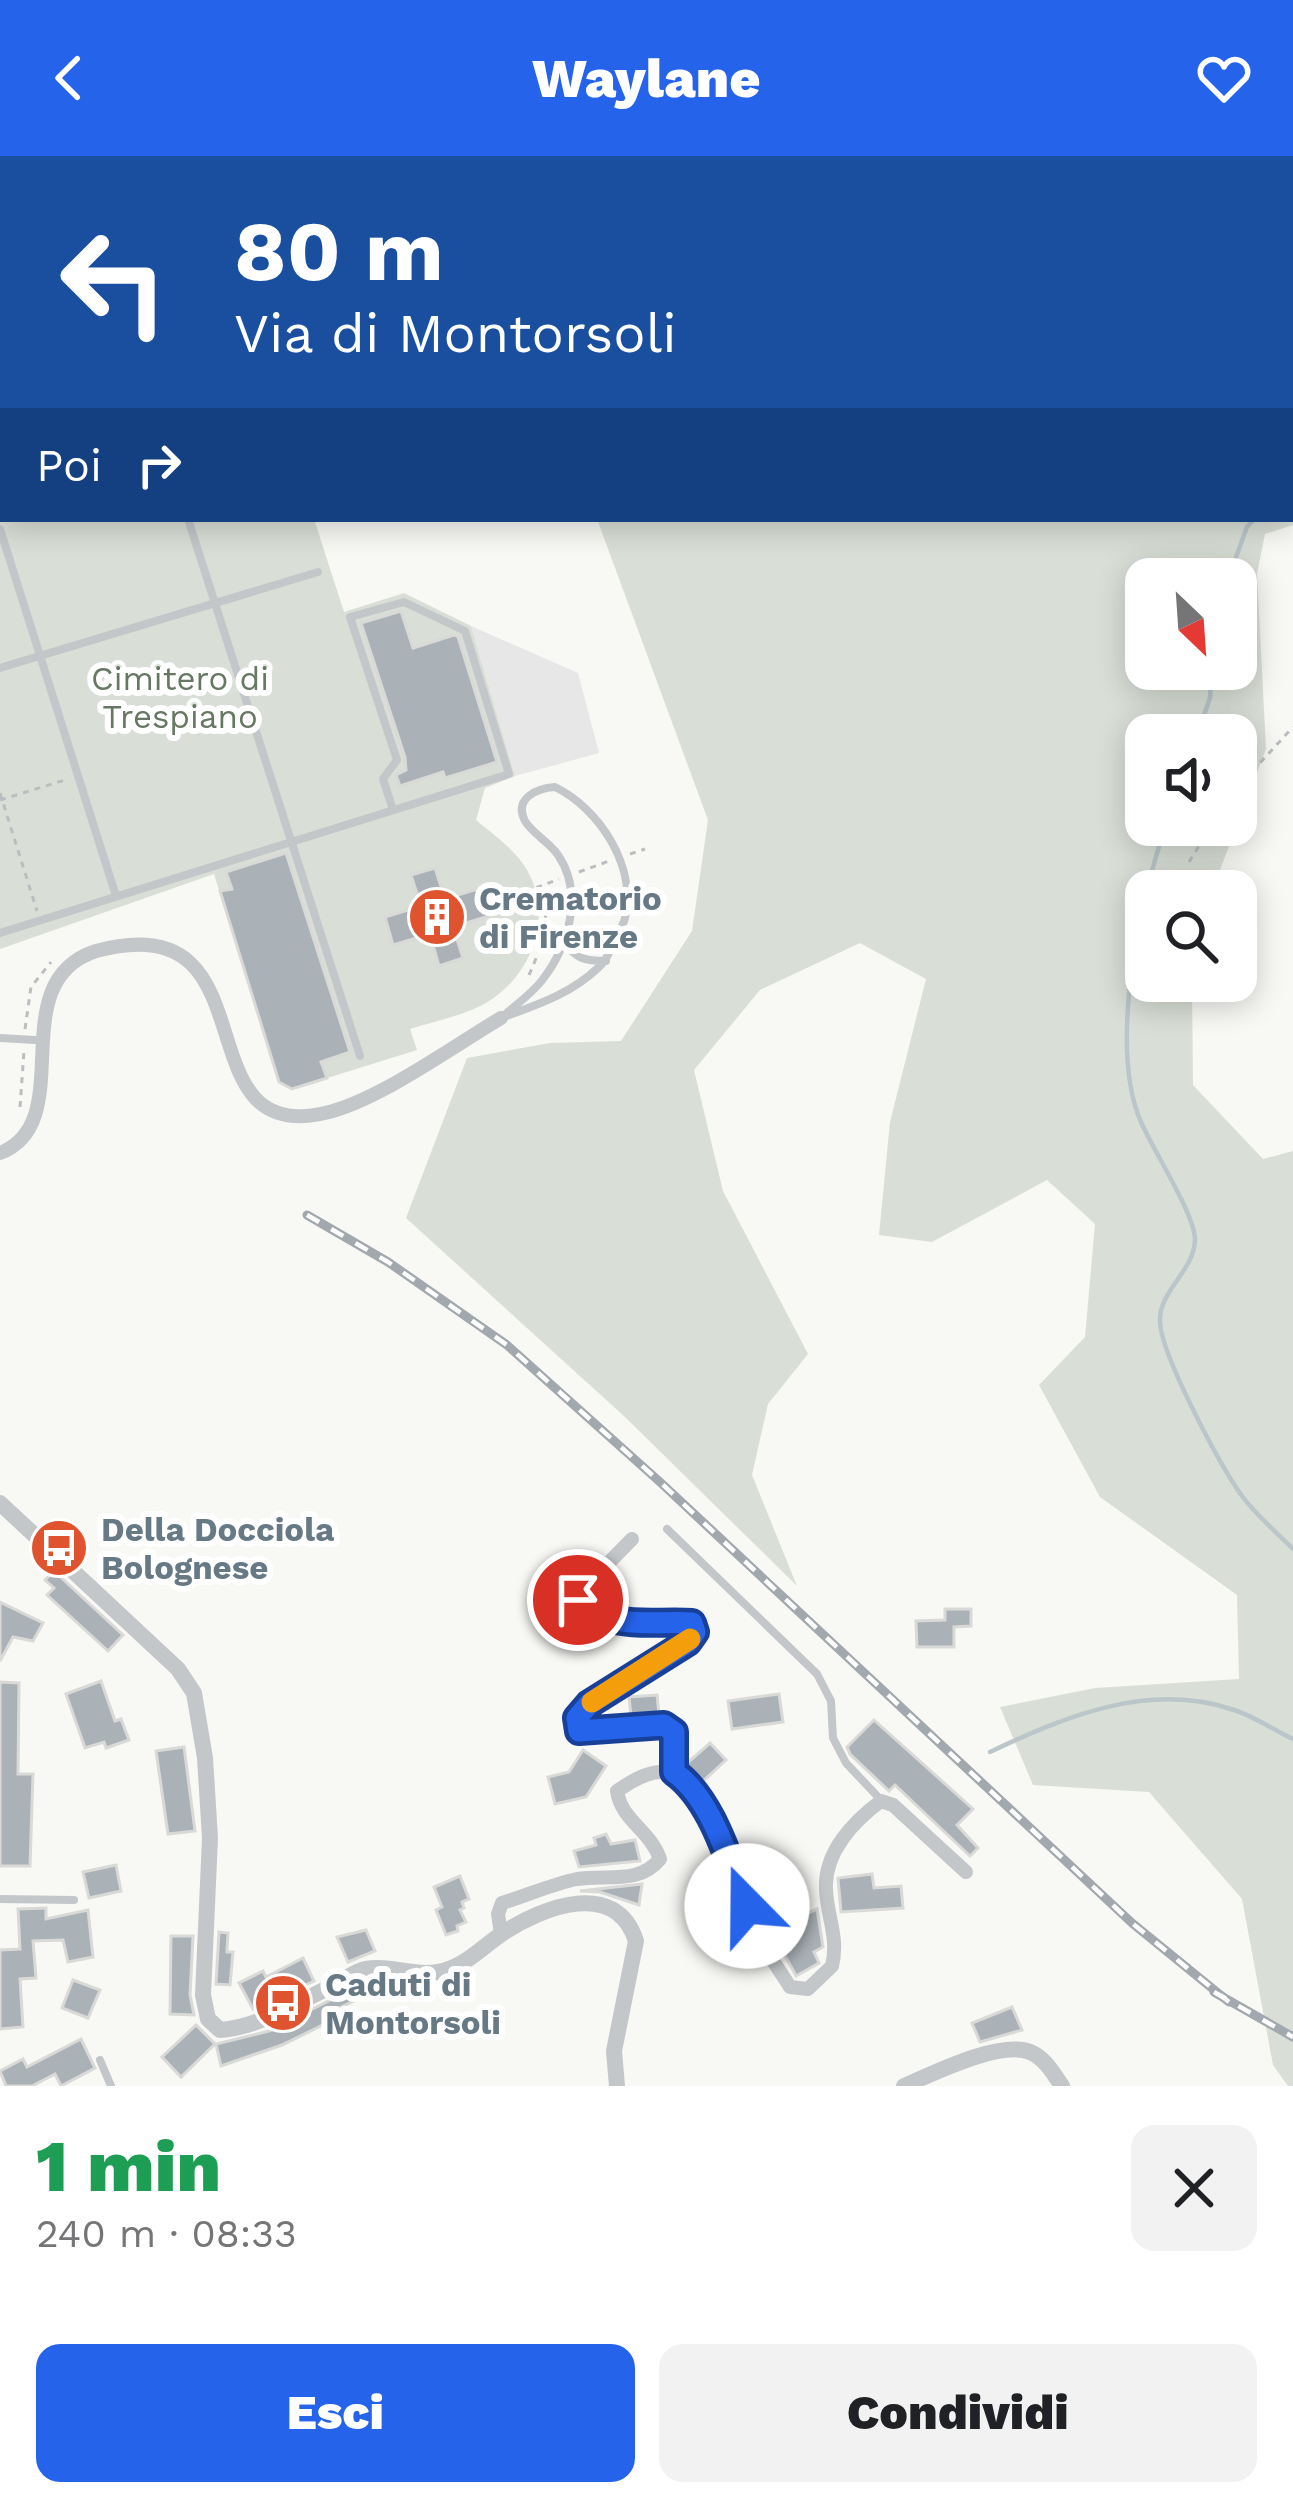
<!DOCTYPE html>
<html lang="it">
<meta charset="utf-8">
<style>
:root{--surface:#fff;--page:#f2f2f2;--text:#202124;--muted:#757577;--accent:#2563eb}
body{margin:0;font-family:"Work Sans",sans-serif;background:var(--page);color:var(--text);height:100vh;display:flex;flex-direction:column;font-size:45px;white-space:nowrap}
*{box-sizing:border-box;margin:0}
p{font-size:39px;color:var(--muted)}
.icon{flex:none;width:66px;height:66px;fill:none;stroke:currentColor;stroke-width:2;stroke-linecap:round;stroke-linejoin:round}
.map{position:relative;height:1930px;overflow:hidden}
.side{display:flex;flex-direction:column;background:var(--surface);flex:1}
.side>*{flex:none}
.top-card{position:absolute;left:0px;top:0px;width:1293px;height:366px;box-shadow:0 6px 30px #0003;background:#1a4fa0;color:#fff;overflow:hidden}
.needle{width:78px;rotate:155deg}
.fabs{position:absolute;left:1125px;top:402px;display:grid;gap:24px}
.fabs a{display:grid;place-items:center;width:132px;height:132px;border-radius:24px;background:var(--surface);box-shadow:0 6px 30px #0003;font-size:60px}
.pin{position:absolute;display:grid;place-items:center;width:102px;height:102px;color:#fff;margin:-51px;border:6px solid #fff;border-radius:50%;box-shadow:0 3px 12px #0007}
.me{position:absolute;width:132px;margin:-66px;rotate:338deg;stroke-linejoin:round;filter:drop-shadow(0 0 9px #0008)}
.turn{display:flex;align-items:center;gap:42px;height:252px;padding:0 36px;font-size:54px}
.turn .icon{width:156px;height:156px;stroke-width:2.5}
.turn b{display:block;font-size:84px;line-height:102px}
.then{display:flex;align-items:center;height:114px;padding:0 36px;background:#0003;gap:24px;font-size:45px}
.round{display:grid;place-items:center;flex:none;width:126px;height:126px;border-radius:24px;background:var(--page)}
.headline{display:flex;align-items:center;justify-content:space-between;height:204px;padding:0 36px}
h1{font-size:72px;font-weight:800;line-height:90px;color:#1e9e55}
.action{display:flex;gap:24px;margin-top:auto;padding:24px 36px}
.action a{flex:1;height:138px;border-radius:24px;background:var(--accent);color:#fff;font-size:48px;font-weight:800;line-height:138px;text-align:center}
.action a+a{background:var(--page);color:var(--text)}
header{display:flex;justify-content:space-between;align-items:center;height:156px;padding:0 36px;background:var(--accent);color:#fff;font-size:54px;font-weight:800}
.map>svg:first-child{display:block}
.built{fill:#e6e7e6}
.green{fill:#d9dfd6;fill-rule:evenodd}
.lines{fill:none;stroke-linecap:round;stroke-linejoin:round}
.stream{stroke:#bac6c9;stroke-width:4.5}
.building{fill:#aab2b7;stroke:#d9d9d7;stroke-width:3}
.path{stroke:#bbbec0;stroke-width:3;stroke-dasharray:6 6;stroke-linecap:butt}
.service{stroke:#c3c7ca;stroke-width:8}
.minor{stroke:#c3c7ca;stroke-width:14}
.tertiary{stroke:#c3c7ca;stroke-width:16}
.rail-casing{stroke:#a2a9ae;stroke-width:9}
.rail{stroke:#fff;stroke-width:4.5;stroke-dasharray:14;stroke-linecap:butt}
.route-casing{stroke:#184099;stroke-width:30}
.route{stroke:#2563eb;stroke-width:21}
.slow{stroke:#f59e0b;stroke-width:21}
.labels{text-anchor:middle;stroke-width:12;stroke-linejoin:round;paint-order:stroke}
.park-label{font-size:33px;fill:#667862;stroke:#fff}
.poi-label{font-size:33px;font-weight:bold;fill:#677985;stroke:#fff;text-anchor:start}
</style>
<header><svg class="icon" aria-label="back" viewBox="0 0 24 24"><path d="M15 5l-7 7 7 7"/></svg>Waylane<svg class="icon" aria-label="heart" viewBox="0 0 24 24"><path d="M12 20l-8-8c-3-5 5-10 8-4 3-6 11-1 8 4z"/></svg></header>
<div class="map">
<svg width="1293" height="1930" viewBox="0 0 1293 1930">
<rect width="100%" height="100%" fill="#f8f8f5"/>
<!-- built -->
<path class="built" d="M471 470 578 517 599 597 515 620Z"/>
<!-- green -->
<g class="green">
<path d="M0 0 225 3H3V363H314L344 456 404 437 471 470 515 620 485 632 476 664C497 681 521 698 532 724 551 769 528 821 489 845 467 859 435 865 410 873L417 894 292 933 279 926 214 718 0 793Z"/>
<path d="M406 0H1293V369L1265 378 1257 418 1266 593 1212 735H1146V825H1192L1193 929 1263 1003 1293 995V1930H1288L1273 1909 1242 1743 1149 1636 1033 1629 1000 1551 1095 1532 1239 1523 1237 1439 1100 1341 1039 1229 1085 1181 1095 1068 1047 1024 932 1086 879 1079 890 966 926 823 860 787 760 834 694 914 723 1035 808 1198 768 1248 752 1319 797 1430 625 1261 406 1062 467 902 550 887 621 885 692 775 708 664 597 363H1290V3ZM1146 423H1236V513H1146ZM1146 579H1236V669H1146Z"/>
</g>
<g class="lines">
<!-- stream -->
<g class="stream">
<path d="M1290 322 1293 319"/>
<path d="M1228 423 1247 371 1254 363"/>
<path d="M1197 579 1210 542 1212 513"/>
<path d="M1166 669C1140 744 1108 891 1141 966 1153 994 1194 1057 1195 1083 1195 1115 1158 1135 1160 1166 1161 1199 1221 1311 1242 1340 1256 1359 1276 1376 1293 1393"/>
<path d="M990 1596C1066 1560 1150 1525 1234 1554 1254 1560 1273 1574 1293 1583"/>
</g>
</g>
<!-- building -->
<g class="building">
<path d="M401 455 413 492 454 479 458 481 497 606 445 622 443 616 400 630 396 619 406 614 405 601 361 467Z"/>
<path d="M286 697 350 896 321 906 327 922 292 933 279 926 220 735 232 733 226 716Z"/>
<path d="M435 712 445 743 481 732 489 760 453 771 463 802 439 810 430 778 393 789 385 761 421 750 411 719Z"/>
<path d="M54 1415 123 1479 108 1495 47 1439 54 1432 45 1424Z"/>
<path d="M0 1446 43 1467 33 1485 13 1481 0 1505Z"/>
<path d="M945 1453H971V1470L954 1471V1491H917L916 1465 945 1464Z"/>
<path d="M101 1525 115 1565 121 1563 129 1584 106 1592 104 1586 85 1592 66 1538Z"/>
<path d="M0 1526 19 1527 18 1618H33L30 1710H0Z"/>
<path d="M779 1538 783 1566 732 1573 728 1545Z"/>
<path d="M657 1539 659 1558 631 1560 629 1541Z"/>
<path d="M874 1564 973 1653 957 1669 978 1692 970 1700 895 1629 889 1635 850 1598 847 1591Z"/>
<path d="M710 1587 726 1604 701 1627 685 1609Z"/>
<path d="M184 1591 195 1675 168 1678 156 1595Z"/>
<path d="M583 1594 606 1610 586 1641 555 1648 548 1621 569 1616Z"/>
<path d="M606 1678 611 1688 635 1684 640 1705 579 1711 574 1695 596 1689 594 1682Z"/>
<path d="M782 1702 794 1730 765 1742 752 1715Z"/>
<path d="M116 1709 121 1735 89 1742 83 1716Z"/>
<path d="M872 1718 874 1732 901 1730 903 1752 841 1756 838 1722Z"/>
<path d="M460 1720 469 1743 462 1746 464 1752 460 1754 466 1766 457 1770 458 1775 446 1779 436 1754 442 1751 434 1731Z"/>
<path d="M642 1728 639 1749 600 1736 580 1735Z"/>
<path d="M46 1752V1763L88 1754 93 1801 68 1806 63 1784 33 1785 36 1822 20 1823 23 1871 0 1873V1794L20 1793 18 1753Z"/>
<path d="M817 1753 823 1791 814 1796 819 1807 796 1820 771 1773Z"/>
<path d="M366 1774 375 1795 348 1806 337 1781Z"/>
<path d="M219 1776 228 1777 227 1796H233L230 1829 216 1828Z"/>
<path d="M171 1780H193L190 1839 194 1859 170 1858Z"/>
<path d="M303 1802 314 1825 253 1853 239 1827 263 1815 266 1821Z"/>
<path d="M73 1824 100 1834 88 1862 62 1852Z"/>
<path d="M352 1833 356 1844 335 1854 339 1861 282 1889 221 1910 216 1888 269 1875Z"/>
<path d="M1012 1851 1022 1874 980 1886 972 1867Z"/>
<path d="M196 1869 215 1888 181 1921 162 1901Z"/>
<path d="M81 1883 95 1912 61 1930 55 1918 32 1930H6L0 1915 23 1903 27 1911Z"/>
</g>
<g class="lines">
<!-- path -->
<g class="path">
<path d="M1236 633 1293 571"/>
<path d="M0 637 37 755"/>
<path d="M0 644 65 624"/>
<path d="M630 698 645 693"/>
<path d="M1189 706 1212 669"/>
<path d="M579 716 609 705"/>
<path d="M525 736 559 723"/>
<path d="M529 819C544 786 548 764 545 728"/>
<path d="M25 873 31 831 51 806"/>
<path d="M20 951 24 895"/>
</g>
<!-- service -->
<g class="service">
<path d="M0 63 3 62"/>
<path d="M0 258 3 257"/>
<path d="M188 363 360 900"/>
<path d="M0 373 116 740"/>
<path d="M0 512 318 416"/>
<path d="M555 631C600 653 637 711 625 762 623 770 617 780 614 787 609 796 607 804 599 811 571 838 537 849 501 862 514 850 532 838 543 823 569 789 584 737 558 699 550 687 532 677 525 665 513 642 538 632 555 631Z"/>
<path d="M0 777 509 618 465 475 404 446 350 461 397 604 383 623 393 654"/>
<path d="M564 785C575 803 585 805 606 805"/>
<path d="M0 882 35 884"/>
<path d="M667 1373 817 1518 831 1545 833 1582 846 1607 880 1643"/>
<path d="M0 1743 74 1744"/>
<path d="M100 1904 111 1930"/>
</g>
<!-- minor -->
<g class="minor">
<path d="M0 997C81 966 0 826 96 795 277 746 178 991 325 957 378 945 452 891 501 862"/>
<path d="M632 1383 582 1434 578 1444C612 1475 651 1465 692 1467L695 1476 688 1486 589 1548 577 1562 579 1575 664 1569 674 1576 673 1616"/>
<path d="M501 1778 498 1758 502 1747C526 1740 552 1728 577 1723 607 1718 639 1729 660 1703 650 1674 621 1664 617 1635 633 1624 657 1609 677 1619 710 1635 742 1748 760 1783 769 1800 780 1815 790 1831L808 1833 832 1810C839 1781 827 1761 826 1733 824 1696 854 1665 881 1645L893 1649 966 1716"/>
</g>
<!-- tertiary -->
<g class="tertiary">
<path d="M0 1347 178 1513 194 1537 205 1602 210 1682 203 1839 208 1863 220 1874C260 1871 296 1847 332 1830 342 1825 355 1815 365 1813 393 1808 421 1824 449 1813 469 1806 485 1789 503 1777 543 1751 616 1722 636 1785L614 1895 617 1930"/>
<path d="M904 1930C934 1917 1000 1884 1030 1896 1045 1902 1053 1917 1062 1930"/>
</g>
<defs>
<g id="rail">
<path d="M307 1059 388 1106 507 1189 660 1326 1132 1767 1229 1846"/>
<path d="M1214 1836 1293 1881"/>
</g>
</defs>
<!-- rail casing -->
<use href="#rail" class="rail-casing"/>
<!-- rail -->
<use href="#rail" class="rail"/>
</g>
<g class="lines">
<defs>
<path id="route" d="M578 1444C614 1476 651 1464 692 1467L695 1476 688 1486 589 1548 577 1562 579 1575 664 1569 674 1576V1616C713 1644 729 1707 747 1750"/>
</defs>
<!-- route casing -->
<use href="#route" class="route-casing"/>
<!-- route -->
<use href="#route" class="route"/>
<!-- slow -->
<path class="slow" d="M592 1546 690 1483"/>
</g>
<!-- icons -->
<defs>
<symbol id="building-disc" viewBox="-11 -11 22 22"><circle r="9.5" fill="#df542e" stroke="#fff"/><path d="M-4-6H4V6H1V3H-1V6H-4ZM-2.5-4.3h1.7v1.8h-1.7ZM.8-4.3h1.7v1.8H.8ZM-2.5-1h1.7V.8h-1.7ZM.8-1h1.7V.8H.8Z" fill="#fff"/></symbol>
<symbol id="bus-disc" viewBox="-11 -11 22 22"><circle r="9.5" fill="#df542e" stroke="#fff"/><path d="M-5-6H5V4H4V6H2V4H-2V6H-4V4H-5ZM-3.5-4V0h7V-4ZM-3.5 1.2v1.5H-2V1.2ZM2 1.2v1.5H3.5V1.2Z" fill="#fff"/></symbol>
</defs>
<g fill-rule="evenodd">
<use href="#building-disc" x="404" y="728" width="66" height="66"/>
<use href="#bus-disc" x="26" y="1359" width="66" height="66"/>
<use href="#bus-disc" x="250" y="1814" width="66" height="66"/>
</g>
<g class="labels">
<!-- park labels -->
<g class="park-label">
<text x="180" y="534">Cimitero di<tspan x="180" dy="38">Trespiano</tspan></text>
</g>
<!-- poi labels -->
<g class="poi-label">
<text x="479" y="754">Crematorio<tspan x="479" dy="38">di Firenze</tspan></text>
<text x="101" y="1385">Della Docciola<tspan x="101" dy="38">Bolognese</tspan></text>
<text x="325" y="1840">Caduti di<tspan x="325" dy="38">Montorsoli</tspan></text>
</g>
</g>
</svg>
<div class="fabs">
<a><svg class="needle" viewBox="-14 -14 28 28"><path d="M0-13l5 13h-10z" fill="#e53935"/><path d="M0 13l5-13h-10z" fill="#757577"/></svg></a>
<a><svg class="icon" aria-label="sound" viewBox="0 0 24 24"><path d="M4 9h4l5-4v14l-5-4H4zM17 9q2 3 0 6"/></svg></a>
<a><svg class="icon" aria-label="search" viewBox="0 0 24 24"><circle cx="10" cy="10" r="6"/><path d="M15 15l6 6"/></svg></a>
</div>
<div class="pin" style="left:578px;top:1444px;background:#d93025"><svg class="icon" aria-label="arrive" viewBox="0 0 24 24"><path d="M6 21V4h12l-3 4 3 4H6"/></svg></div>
<svg class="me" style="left:747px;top:1750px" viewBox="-20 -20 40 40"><circle r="19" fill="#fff"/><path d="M0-13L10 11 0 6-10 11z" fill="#2563eb"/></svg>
<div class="top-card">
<div class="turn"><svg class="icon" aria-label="left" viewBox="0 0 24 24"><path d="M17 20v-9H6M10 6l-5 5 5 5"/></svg><div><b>80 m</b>Via di Montorsoli</div></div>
<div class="then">Poi<svg class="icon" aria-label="right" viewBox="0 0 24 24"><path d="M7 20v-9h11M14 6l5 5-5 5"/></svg></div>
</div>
</div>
<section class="side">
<div class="headline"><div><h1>1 min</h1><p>240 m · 08:33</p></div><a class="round"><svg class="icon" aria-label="close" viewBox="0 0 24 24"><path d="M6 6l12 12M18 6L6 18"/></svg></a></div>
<div class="action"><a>Esci</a><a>Condividi</a></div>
</section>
